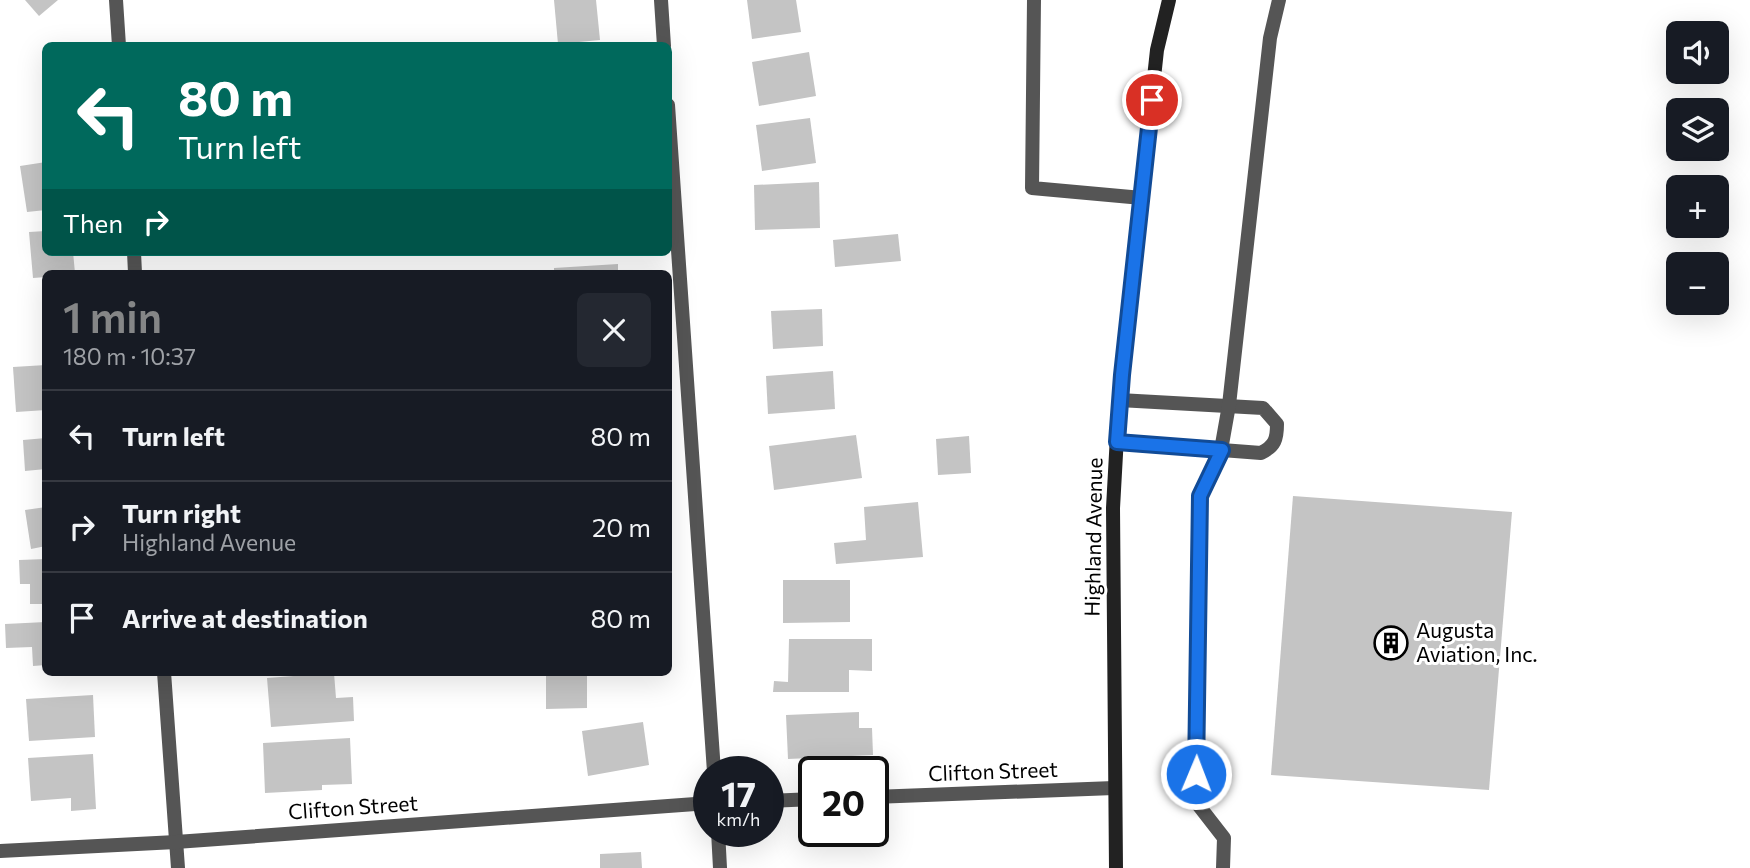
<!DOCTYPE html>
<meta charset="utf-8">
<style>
:root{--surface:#171b24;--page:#242831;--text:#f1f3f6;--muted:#9ea1a6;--line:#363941;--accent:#858687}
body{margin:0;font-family:Commissioner,sans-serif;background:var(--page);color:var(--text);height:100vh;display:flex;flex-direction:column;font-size:26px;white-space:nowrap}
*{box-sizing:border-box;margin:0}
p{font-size:23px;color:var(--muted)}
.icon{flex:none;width:38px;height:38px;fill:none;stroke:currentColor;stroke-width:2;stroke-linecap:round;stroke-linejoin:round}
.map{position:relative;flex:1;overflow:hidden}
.side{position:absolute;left:42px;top:270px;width:630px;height:406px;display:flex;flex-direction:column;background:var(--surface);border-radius:10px;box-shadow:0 7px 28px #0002}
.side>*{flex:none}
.banner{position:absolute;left:42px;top:42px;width:630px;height:214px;border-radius:10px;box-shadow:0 7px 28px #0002;background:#00695c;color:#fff;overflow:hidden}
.controls{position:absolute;left:1666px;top:21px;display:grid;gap:14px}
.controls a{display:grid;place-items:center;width:63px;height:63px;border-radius:10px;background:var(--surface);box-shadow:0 7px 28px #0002;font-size:35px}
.speed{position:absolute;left:693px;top:756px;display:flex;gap:14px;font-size:35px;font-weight:700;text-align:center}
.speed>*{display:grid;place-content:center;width:91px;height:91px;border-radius:50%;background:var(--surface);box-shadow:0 7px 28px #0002;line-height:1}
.speed small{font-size:18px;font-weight:400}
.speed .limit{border:4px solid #111;border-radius:10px;background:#fff;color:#111}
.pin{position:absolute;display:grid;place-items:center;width:60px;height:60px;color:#fff;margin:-30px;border:4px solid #fff;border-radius:50%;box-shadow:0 2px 7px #0007}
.me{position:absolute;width:77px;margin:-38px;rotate:1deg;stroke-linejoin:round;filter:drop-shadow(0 0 5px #0008)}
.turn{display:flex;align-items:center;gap:24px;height:147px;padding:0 21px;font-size:32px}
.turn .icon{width:91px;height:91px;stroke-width:2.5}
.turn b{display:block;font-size:49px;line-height:60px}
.then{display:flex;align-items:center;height:66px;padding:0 21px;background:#0003;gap:14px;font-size:26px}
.round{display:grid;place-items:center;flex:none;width:74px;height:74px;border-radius:10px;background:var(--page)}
.overview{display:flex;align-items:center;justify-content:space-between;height:119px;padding:0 21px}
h1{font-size:42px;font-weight:600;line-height:52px;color:var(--accent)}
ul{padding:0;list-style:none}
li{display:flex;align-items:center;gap:21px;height:91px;padding:0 21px;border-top:2px solid var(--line)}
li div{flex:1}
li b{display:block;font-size:26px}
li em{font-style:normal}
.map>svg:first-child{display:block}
.building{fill:#c4c4c4}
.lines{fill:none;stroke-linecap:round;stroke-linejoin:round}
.service{stroke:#555;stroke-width:14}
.minor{stroke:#555;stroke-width:14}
.secondary{stroke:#222;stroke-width:14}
.route-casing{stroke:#114b97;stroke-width:18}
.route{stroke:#1a73e8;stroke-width:12}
.labels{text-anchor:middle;stroke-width:6;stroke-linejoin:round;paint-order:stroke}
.street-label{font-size:21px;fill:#000;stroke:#fff}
.poi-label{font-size:21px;fill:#000;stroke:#fff;text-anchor:start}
</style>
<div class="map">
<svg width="1750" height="868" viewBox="0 0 1750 868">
<rect width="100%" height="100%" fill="#fff"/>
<!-- building -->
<g class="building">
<path d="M25 0H58L39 16Z"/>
<path d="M554 0H596L600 40 558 44Z"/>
<path d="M747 0H796L801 32 752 39Z"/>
<path d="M809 52 816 96 759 106 752 62Z"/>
<path d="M810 118 816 163 762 171 756 125Z"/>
<path d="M46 162V210L27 212 20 166Z"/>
<path d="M819 182 820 228 755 230 754 185Z"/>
<path d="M46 231V252H73L75 273H46V277L33 278 29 232Z"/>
<path d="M898 234 901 261 835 267 833 240Z"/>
<path d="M618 264V273H554V268Z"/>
<path d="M822 309 823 346 773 349 771 311Z"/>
<path d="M46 365V410L16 412 13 367Z"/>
<path d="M833 371 835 409 768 414 766 376Z"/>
<path d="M856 435 862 478 774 490 769 446Z"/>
<path d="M969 436 971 473 938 475 936 439Z"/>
<path d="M46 438V469L25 471 23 440Z"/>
<path d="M1293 496 1512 512 1489 790 1271 775Z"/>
<path d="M918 502 923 557 836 564 834 543 866 540 864 507Z"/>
<path d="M46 507V546L31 549 25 510Z"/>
<path d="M46 559V604H30V584H20L19 560Z"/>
<path d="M783 580H850V622L783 623Z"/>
<path d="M46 622V665L33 666 32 647 6 648 5 624Z"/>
<path d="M789 639H872V671L849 670V692H773L774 681 788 682Z"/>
<path d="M546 672H587V708L546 709Z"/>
<path d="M334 673 336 698 353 697 354 721 271 727 267 678Z"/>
<path d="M93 695 95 737 29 741 26 699Z"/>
<path d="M859 712V728H872L873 755 788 759 786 715Z"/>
<path d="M643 722 649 765 588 776 582 731Z"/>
<path d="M350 738 352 784 322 785V790L265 793 263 743Z"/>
<path d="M93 754 96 809 71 811V798L31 801 28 758Z"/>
<path d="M641 852 642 868H600V854Z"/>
</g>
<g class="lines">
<!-- service -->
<g class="service">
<path d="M1034 0 1032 188 1142 198"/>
<path d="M1117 442 1261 453C1275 446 1277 439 1277 424L1263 408 1119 400"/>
<path d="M1223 868 1224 838 1196 802 1200 496 1221 450 1229 405 1270 38 1279 0"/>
</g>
<!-- minor -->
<g class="minor">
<path d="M116 0 119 46"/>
<path d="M661 0 664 46"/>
<path d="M668 105 714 772"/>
<path d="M134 252 135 273"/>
<path d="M164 672 178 868"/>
<path d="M873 797 1114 788"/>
<path d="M768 801 814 799"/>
<path d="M718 831 720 868"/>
<path d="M0 851 176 842 709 803"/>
</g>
<!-- secondary -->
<path class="secondary" d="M1116 868 1113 508 1119 400 1135 253 1157 50 1169 0"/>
</g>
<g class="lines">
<defs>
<path id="route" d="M1152 100 1122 375 1117 442 1222 450 1200 496 1196 774"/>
</defs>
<!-- route casing -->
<use href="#route" class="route-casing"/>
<!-- route -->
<use href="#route" class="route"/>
</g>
<!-- icons -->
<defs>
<symbol id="building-ring" viewBox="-11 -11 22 22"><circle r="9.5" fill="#fff" stroke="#000" stroke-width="1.5"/><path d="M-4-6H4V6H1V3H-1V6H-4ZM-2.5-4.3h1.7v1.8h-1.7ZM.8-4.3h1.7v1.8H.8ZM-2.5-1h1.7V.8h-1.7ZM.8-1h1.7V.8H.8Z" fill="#000"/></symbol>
</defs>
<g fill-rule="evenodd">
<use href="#building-ring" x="1372" y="624" width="38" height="38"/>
</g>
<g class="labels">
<!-- street labels -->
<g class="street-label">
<text transform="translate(1094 537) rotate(-89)" y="7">Highland Avenue</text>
<text transform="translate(993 772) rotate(-2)" y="7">Clifton Street</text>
<text transform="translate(353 808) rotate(-4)" y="7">Clifton Street</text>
</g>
<!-- poi labels -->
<g class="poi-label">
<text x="1416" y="638">Augusta<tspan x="1416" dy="24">Aviation, Inc.</tspan></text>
</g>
</g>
</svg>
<div class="controls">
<a><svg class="icon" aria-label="sound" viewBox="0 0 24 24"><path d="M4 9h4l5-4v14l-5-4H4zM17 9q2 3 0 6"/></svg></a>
<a><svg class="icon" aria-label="layers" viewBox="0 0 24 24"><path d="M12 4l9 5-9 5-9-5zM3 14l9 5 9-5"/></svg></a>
<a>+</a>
<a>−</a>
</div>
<div class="speed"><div>17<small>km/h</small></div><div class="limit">20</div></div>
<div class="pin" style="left:1152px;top:100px;background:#d93025"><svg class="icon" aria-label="arrive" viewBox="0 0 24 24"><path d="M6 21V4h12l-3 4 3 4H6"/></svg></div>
<svg class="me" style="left:1196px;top:774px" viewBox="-20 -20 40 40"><circle r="17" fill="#1a73e8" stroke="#fff" stroke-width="3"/><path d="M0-11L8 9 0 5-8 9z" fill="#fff"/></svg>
<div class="banner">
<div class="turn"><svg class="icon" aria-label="left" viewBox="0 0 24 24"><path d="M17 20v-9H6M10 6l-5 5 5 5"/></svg><div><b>80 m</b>Turn left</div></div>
<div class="then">Then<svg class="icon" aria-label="right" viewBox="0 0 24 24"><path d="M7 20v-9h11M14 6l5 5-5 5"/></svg></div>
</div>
<section class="side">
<div class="overview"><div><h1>1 min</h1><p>180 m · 10:37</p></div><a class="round"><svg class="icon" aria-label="close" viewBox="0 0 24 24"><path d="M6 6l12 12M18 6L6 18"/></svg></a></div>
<ul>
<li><svg class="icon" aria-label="left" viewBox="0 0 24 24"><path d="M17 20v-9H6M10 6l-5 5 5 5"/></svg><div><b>Turn left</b></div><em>80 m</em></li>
<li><svg class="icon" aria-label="right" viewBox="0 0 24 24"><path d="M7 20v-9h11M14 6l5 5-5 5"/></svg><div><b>Turn right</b><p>Highland Avenue</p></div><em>20 m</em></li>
<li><svg class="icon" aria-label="arrive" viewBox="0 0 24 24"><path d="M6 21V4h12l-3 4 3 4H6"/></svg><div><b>Arrive at destination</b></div><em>80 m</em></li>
</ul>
</section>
</div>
